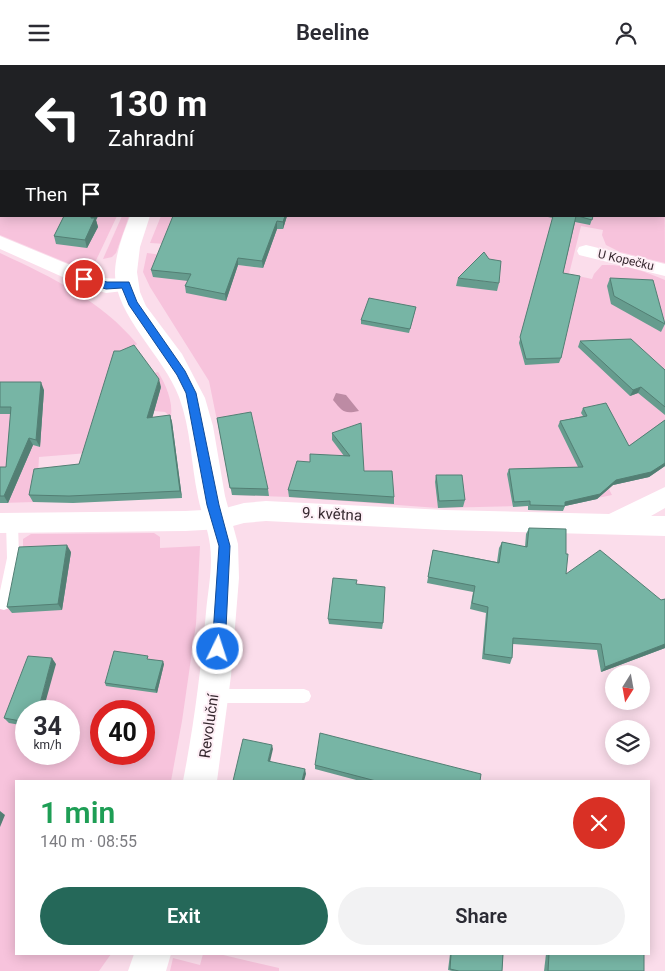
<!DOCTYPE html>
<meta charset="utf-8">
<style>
:root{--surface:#fff;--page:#f2f2f3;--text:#2b2b33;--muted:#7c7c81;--accent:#256859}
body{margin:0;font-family:Roboto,sans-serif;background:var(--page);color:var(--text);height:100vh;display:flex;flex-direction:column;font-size:19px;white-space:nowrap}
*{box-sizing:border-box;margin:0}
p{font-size:16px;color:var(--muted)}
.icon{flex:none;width:28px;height:28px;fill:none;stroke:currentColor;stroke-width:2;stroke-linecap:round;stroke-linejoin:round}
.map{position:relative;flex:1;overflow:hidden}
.details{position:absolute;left:15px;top:715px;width:635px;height:175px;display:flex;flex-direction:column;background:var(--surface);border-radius:0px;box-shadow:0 2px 12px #0003}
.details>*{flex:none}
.banner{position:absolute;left:0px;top:0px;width:665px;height:152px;box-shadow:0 2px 12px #0003;background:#202124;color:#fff;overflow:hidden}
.needle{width:32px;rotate:191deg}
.buttons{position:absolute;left:605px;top:600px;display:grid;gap:10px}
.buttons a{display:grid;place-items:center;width:45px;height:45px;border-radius:50%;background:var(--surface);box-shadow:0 2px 12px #0003;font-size:25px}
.speed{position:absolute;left:15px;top:635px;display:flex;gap:10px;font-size:25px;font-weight:700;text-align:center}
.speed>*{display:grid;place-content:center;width:65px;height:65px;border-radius:50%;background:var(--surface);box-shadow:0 2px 12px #0003;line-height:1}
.speed small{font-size:12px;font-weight:400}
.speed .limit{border:8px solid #d22;background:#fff;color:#111}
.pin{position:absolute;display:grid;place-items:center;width:42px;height:42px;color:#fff;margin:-21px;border:2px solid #fff;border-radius:50%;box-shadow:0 1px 5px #0007}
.me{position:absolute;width:55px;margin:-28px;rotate:4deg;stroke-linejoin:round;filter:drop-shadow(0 0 4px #0008)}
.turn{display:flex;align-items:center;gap:18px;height:105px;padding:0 25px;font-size:22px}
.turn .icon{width:65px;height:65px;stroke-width:2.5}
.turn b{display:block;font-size:35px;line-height:42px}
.then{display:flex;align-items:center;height:48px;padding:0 25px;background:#0003;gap:10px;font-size:19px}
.round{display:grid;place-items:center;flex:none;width:52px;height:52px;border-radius:26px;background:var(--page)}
.head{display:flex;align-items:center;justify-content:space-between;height:85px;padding:0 25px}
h1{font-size:30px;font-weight:600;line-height:38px;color:#1e9e55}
.primary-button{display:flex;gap:10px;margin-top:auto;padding:10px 25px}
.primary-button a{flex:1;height:58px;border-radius:30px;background:var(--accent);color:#fff;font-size:20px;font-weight:600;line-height:58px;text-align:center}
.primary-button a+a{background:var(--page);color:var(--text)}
header{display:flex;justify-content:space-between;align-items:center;height:65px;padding:0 25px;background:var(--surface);font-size:22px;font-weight:600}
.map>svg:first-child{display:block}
.green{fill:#f7c3dc;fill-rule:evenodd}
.water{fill:#bd8ba4}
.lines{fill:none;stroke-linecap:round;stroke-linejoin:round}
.lane{fill:#fff;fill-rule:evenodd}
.street{fill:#fff;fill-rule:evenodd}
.secondary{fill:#fff;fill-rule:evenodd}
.wall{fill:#669c8e}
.shaded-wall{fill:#537f74}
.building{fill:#77b5a5;stroke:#537f74}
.route{fill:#1a73e8;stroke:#114b97}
.labels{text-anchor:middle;stroke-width:4;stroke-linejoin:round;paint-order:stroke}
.far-street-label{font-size:12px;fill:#36282f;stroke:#feeff6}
.street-label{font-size:15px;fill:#36282f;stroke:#feeff6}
</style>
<header><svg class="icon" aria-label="menu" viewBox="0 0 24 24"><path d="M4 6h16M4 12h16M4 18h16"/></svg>Beeline<svg class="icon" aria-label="person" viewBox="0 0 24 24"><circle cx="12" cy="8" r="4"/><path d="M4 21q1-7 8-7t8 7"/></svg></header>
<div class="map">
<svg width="665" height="906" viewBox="0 0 665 906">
<rect width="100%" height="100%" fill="#fbddeb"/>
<!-- green -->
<g class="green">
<path d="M0 0H192L1 1V151H117L91 206 89 207 0 170Z"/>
<path d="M664 15 665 198 620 187 606 180 602 170 603 165 581 161 569 209 592 214 594 209 602 200C625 199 644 206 665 215V392L655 399 660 404 649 412 613 420 609 424 612 430 563 440 438 443 289 432 232 430 209 316 150 222 143 207 147 188 261 203 166 179 150 178 161 151H664Z"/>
<path d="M122 151H129L116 188 112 192 103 194Z"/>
<path d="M0 188C51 212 101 235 137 279L115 301 88 388 39 392 38 411 72 436 0 438Z"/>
<path d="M158 307C166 320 173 336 171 352L165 347 154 346 161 322 152 309Z"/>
<path d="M154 468 160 472V483L200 481 196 559 182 656 171 716H16V889H111L99 906H0V541L23 488V474L31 469ZM26 646H69V689H26ZM101 646H144V689H101Z"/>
<path d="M203 889H219L279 903V906H170L173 893 200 900Z"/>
</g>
<!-- water -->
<path class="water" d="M336 328 346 330 359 346C344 349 343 347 333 335Z"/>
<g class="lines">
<!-- lane -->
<g class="lane">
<path d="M12 453 16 454 18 458 19 493 11 539 9 543 4 545 0 544V526L7 493 6 458 8 454Z"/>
<path d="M213 624H304L309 626 311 631 309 636 304 638H213L208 636 206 631 208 626Z"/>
</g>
<!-- street -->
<g class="street">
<path d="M0 171 99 212C110 215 121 212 132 215L135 220 132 225 106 228 85 222 0 184Z"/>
<path d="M586 180 665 199V211L579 190 577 186 579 182Z"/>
<path d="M665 422V443L651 451H665V471L445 465 266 456 244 458 222 464 185 466 0 468V448L185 446 222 444 244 438 266 436 445 445 609 449Z"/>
</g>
<!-- secondary -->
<g class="secondary">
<path d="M130 151H150L140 182 137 207 140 227 146 241 182 289 205 333 213 361 225 431 238 479 239 513 231 611 217 716H183C194 660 201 604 206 547 208 525 213 502 210 480 208 463 201 448 198 432 191 399 191 364 179 332 164 291 113 249 115 206 116 187 123 169 130 151Z"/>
<path d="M134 889H171L166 906H128Z"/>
</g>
</g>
<!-- wall -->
<g class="wall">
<path d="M665 0V28H664V1Z"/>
<path d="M64 151H98L96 155 98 162 87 183 56 179 54 171Z"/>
<path d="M287 151 283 164H277L263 203 238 200 226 236 186 228 185 221 188 216 153 212 151 205Z"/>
<path d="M543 151H593L590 160 575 157 563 208 561 293 559 298 525 300 519 278 553 153Z"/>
<path d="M458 213 499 218 497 226 456 221Z"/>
<path d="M610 213 665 259 661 267 611 239 607 221Z"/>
<path d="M415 246 409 268 361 259V255Z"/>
<path d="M580 276 665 305V350L638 328 630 331 578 282Z"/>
<path d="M0 317 44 325 40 382 33 380 8 438H0V402H6L11 349H0Z"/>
<path d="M161 322 152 353 170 350 172 357 182 433 73 438 33 437 29 430 79 399Z"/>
<path d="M583 343 629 381 665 355V401L649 412 613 420 597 434 565 441 563 446 528 445V441L513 442 507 409 509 404 578 402 558 361 560 356 583 351 581 348Z"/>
<path d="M217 353 268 424 269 431 232 430Z"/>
<path d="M332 368 364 406 394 432V439L289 432 288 425 310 397 344 391 332 375Z"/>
<path d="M436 410 465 435 463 442 438 443 435 417Z"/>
<path d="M529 463 566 509 661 535 665 534V583L601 607 597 585 513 579 512 593 510 599 482 594 486 548 470 544 473 527 427 518 433 485 497 497 499 483 502 477 525 482 526 469Z"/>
<path d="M71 487 62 545 12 548 7 542Z"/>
<path d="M356 519 383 558 382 564 329 559 328 554Z"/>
<path d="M149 594 164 599 157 628 106 621 105 618Z"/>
<path d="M56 599 26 646V661L9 658 4 653Z"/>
<path d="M315 700 480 716H360L315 704Z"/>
<path d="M450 889H503L502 906H452L448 905Z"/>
<path d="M546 889H644V906H544Z"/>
</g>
<!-- shaded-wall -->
<g class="shaded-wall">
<path d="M91 151H98L96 155 98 162 87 183 85 175Z"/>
<path d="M285 151H287L283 164V157Z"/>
<path d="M277 156V164L263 203 262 196Z"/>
<path d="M238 193V200L226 236 225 229Z"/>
<path d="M159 314 161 322 150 361 147 353Z"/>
<path d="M41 317 44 325 40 382 36 375Z"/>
<path d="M641 322 638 328 630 331 633 325Z"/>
<path d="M170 350 172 357 182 433 180 426Z"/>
<path d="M29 373 33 380 8 438 4 431Z"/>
<path d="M665 398V401L649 412 613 420 597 434 565 441V437L616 415Z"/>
<path d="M67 480 71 487 62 545 58 539Z"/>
<path d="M665 579V583L601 607 605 602Z"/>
<path d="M52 593 56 599 43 646H38Z"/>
<path d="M163 596 164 599 157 628 155 625Z"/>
<path d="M272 680 273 684 269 701 268 696Z"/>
<path d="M305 704 306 709 304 716H302Z"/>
<path d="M0 746 5 750 0 762Z"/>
</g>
<!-- building -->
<g class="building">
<path d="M105 0H165L164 1H104Z"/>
<path d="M235 0H304L303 1H235Z"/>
<rect x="419" y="0" width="33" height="1"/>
<path d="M510 0H665V19H664V1H509Z"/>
<path d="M64 151H91V153H95L85 175 54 171Z"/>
<path d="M173 151H285L283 157 277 156 262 196 238 193 225 229 185 221 191 209 151 205Z"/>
<path d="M553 151H576L563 208 580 211 561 293 526 294 520 272Z"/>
<path d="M578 151H593L592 155Z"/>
<path d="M484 187 489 194 501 196 499 218 458 213Z"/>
<path d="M610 213 653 215 665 259 614 231Z"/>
<path d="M369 233 416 242 410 264 361 255Z"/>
<path d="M631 274 665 305V342L641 322 633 325 580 276Z"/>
<path d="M134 280 159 314 147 353 170 350 180 426 69 431 29 430 34 404 79 399 114 286H120Z"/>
<path d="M0 317H41L36 375 29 373 4 431H0V402H6L11 342H0Z"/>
<path d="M606 338 629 381 665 355V398L651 407 616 415 600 429 565 437V441L530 440V436L514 437 509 404 583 402 560 356 587 351 583 343Z"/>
<path d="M251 347 268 424 230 423 217 353Z"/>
<path d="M361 358 364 406H392L394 432 288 425 297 396 310 397V389L350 391 332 368Z"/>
<path d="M436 410H462L465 435 439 436Z"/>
<path d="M529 463 566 464V489H568L566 509 600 485 661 535 665 534V579L605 602 601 579 513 573 512 593 484 589 488 542 472 538 475 521 428 512 433 485 499 498 502 477 527 482Z"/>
<path d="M67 480 58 539 7 542 19 482Z"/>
<path d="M333 513 357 515 356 519 385 522 383 558 328 554Z"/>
<path d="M114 586 148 591 147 594 163 596 155 625 105 618Z"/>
<path d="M28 591 52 593 38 646H26V657L4 653Z"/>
<path d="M320 668 481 709 480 716H376L315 700Z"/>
<path d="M243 674 272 680 268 696 305 704 302 716H233Z"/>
<path d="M451 889H503L502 906H459L450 904Z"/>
<path d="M549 889H644V906H548Z"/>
</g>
<!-- route -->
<path class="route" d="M84 211 107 217H129L137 237 185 306 196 328 219 440 230 481 225 584 223 589 218 590 214 589 212 584 219 481 207 440 186 328 177 310 129 240 122 223 106 224 81 216V212Z"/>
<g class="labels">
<!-- far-street labels -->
<g class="far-street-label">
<text transform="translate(626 195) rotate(13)" y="4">U Kopečku</text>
</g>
<!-- street labels -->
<g class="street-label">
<text transform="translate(332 449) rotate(3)" y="5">9. května</text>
<text transform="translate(209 661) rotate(-82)" y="5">Revoluční</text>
</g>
</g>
</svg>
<div class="buttons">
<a><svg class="needle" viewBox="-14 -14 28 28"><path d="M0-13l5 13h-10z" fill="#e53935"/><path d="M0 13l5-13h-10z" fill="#7c7c81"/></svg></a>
<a><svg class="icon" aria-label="layers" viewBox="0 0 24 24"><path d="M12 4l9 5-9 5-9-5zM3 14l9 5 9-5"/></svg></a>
</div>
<div class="speed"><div>34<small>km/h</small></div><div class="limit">40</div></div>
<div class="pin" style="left:84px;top:214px;background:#d93025"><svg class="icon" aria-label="arrive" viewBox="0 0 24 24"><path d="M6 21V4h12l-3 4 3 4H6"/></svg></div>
<svg class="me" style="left:218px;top:584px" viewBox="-20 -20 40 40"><circle r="17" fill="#1a73e8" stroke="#fff" stroke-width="3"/><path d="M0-11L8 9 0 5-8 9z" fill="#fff"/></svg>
<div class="banner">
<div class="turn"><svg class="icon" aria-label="left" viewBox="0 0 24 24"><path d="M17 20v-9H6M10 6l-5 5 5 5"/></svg><div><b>130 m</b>Zahradní</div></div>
<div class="then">Then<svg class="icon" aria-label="arrive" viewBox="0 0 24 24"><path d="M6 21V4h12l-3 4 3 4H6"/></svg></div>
</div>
<section class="details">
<div class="head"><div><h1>1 min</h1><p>140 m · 08:55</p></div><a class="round" style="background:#d93025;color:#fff"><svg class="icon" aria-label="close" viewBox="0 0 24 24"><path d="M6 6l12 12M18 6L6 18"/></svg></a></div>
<div class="primary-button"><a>Exit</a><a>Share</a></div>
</section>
</div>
